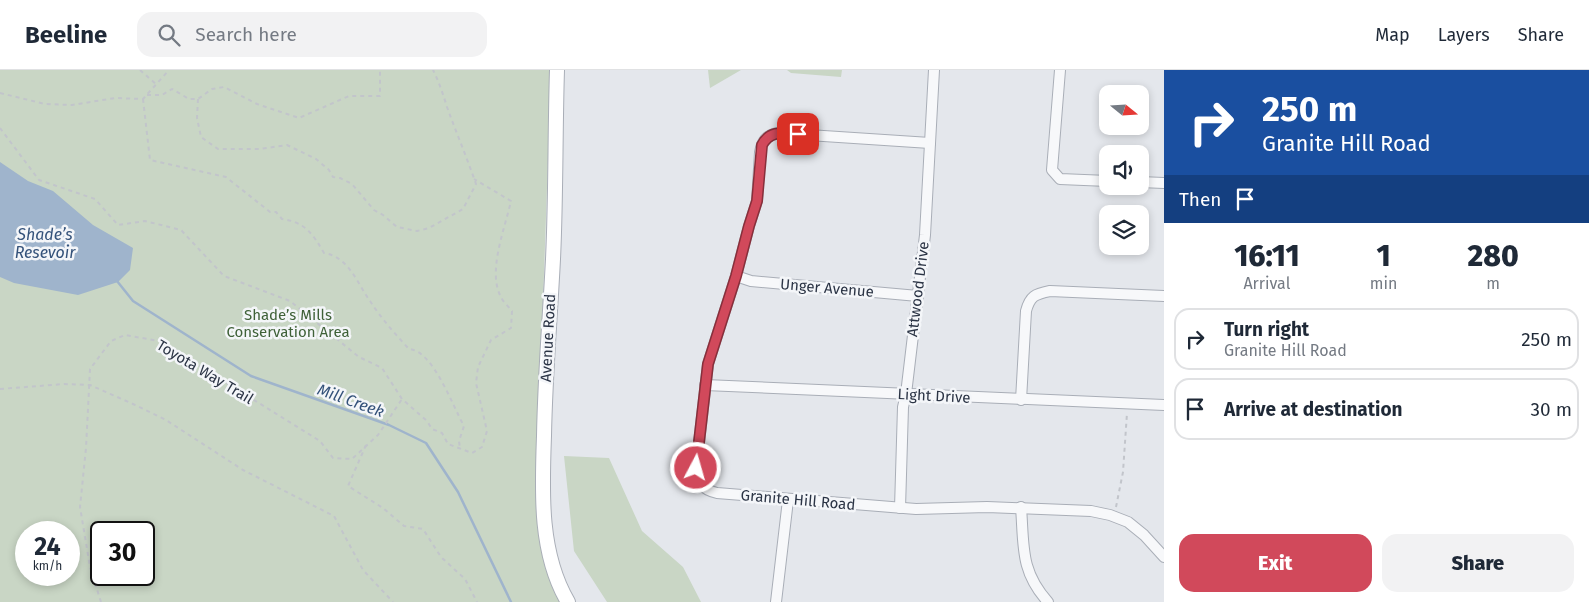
<!DOCTYPE html>
<meta charset="utf-8">
<style>
:root{--surface:#fff;--page:#f2f2f3;--text:#1f2937;--muted:#747a83;--line:#e0e1e3;--accent:#d1495b}
body{margin:0;font-family:"Fira Sans",sans-serif;background:var(--page);color:var(--text);height:100vh;display:flex;flex-direction:column;font-size:19px;white-space:nowrap}
*{box-sizing:border-box;margin:0}
p{font-size:16px;color:var(--muted)}
.icon{flex:none;width:28px;height:28px;fill:none;stroke:currentColor;stroke-width:2;stroke-linecap:round;stroke-linejoin:round}
.map{position:relative;flex:1;overflow:hidden}
.sheet{display:flex;flex-direction:column;background:var(--surface);width:425px}
.sheet>*{flex:none}
.guide{background:#1a4fa0;color:#fff;overflow:hidden}
.needle{width:32px;rotate:108deg}
.controls{position:absolute;left:1099px;top:15px;display:grid;gap:10px}
.controls a{display:grid;place-items:center;width:50px;height:50px;border-radius:10px;background:var(--surface);box-shadow:0 2px 8px #0003;font-size:25px}
.speed{position:absolute;left:15px;top:451px;display:flex;gap:10px;font-size:25px;font-weight:700;text-align:center}
.speed>*{display:grid;place-content:center;width:65px;height:65px;border-radius:50%;background:var(--surface);box-shadow:0 2px 8px #0003;line-height:1}
.speed small{font-size:12px;font-weight:400}
.speed .limit{border:2px solid #111;border-radius:8px;background:#fff;color:#111}
.pin{position:absolute;display:grid;place-items:center;width:42px;height:42px;color:#fff;margin:-21px;border-radius:10px;box-shadow:0 2px 8px #0006}
.me{position:absolute;width:55px;margin:-28px;rotate:6deg;stroke-linejoin:round;filter:drop-shadow(0 0 4px #0008)}
.turn{display:flex;align-items:center;gap:18px;height:105px;padding:0 15px;font-size:22px}
.turn .icon{width:65px;height:65px;stroke-width:2.5}
.turn b{display:block;font-size:35px;line-height:42px}
.then{display:flex;align-items:center;height:48px;padding:0 15px;background:#0003;gap:10px;font-size:19px}
.eta{display:flex;justify-content:space-evenly;align-items:center;height:85px;text-align:center}
.eta b{font-size:30px;font-weight:800;line-height:35px}
.cta{display:flex;gap:10px;margin-top:auto;padding:10px 15px}
.cta a{flex:1;height:58px;border-radius:15px;background:var(--accent);color:#fff;font-size:20px;font-weight:800;line-height:58px;text-align:center}
.cta a+a{background:var(--page);color:var(--text)}
ul{padding:0;list-style:none}
li{display:flex;align-items:center;gap:15px;height:62px;margin:0 10px 8px;padding:0 5px;border:2px solid var(--line);border-radius:15px}
li div{flex:1}
li b{display:block;font-size:19px}
li em{font-style:normal}
header{display:flex;align-items:center;gap:30px;box-sizing:border-box;height:70px;padding:0 25px;background:var(--surface);border-bottom:1px solid var(--line)}
header strong{font-size:24px}
nav{display:flex;gap:28px;margin-inline-start:auto;font-size:18px}
.search{width:350px;height:45px;background:var(--page);display:flex;align-items:center;gap:12px;box-sizing:border-box;padding:0 18px;border-radius:15px;color:var(--muted);font-size:19px}
main{display:flex;flex:1;min-height:0}
.map>svg:first-child{display:block}
.green{fill:#c9d6c5;fill-rule:evenodd}
.water{fill:#9fb4cc}
.lines{fill:none;stroke-linecap:round;stroke-linejoin:round}
.stream{stroke:#9fb4cc;stroke-width:2.5}
.street-casing{stroke:#a9aeb7;stroke-width:12}
.secondary-casing{stroke:#a9aeb7;stroke-width:16}
.path{stroke:#c2c5cb;stroke-width:2;stroke-dasharray:4 4;stroke-linecap:butt}
.street{stroke:#f7f8fa;stroke-width:10}
.secondary{stroke:#fff;stroke-width:14}
.route-casing{stroke:#882f3b;stroke-width:12}
.route{stroke:#d1495b;stroke-width:9}
.labels{text-anchor:middle;stroke-width:5;stroke-linejoin:round;paint-order:stroke}
.street-label{font-size:15px;fill:#2b3445;stroke:#f4f6f9}
.park-label{font-size:15px;fill:#3f6138;stroke:#f4f6f9}
.water-label{font-size:16px;font-style:italic;fill:#34527a;stroke:#f4f6f9}
</style>
<header>
<strong>Beeline</strong>
<div class="search"><svg class="icon" aria-label="search" viewBox="0 0 24 24"><circle cx="10" cy="10" r="6"/><path d="M15 15l6 6"/></svg>Search here</div>
<nav><a>Map</a><a>Layers</a><a>Share</a></nav>
</header>
<main>
<div class="map">
<svg width="1164" height="532" viewBox="0 0 1164 532">
<rect width="100%" height="100%" fill="#e4e7ec"/>
<!-- green -->
<g class="green">
<path d="M0 0H551L543 233 537 351 541 458 562 532H0ZM26 462H69V505H26ZM101 462H144V505H101Z"/>
<path d="M708 0H741L710 18Z"/>
<path d="M787 0H842L841 7 791 3Z"/>
<path d="M564 386 609 388 642 461 683 497 701 532H607L574 481Z"/>
</g>
<!-- water -->
<path class="water" d="M0 92 28 111 53 121 93 155 133 178 130 200 118 212 78 225 14 213 0 207Z"/>
<g class="lines">
<!-- stream -->
<path class="stream" d="M117 211 133 231 251 306 389 355 426 373 458 422 511 532"/>
<defs>
<g id="street">
<path d="M1060 0 1052 100 1060 109 1108 111"/>
<path d="M930 73 778 63C766 65 762 71 760 82L757 131 749 156 736 206 708 294 696 399C699 413 701 419 717 423L916 439 987 437 1091 441 1110 445 1128 452 1144 465 1164 487"/>
<path d="M1140 112 1164 113"/>
<path d="M736 206 751 211 918 226"/>
<path d="M705 315 1164 335"/>
<path d="M1021 330 1026 241C1030 226 1035 224 1050 221L1164 226"/>
<path d="M1021 437C1024 476 1020 501 1048 532"/>
<path d="M900 438 903 337 906 324 925 165 934 0"/>
<path d="M776 532 788 430"/>
</g>
<path id="secondary" d="M557 0C555 63 556 126 553 189 550 248 545 307 544 366 542 421 539 483 568 532"/>
</defs>
<!-- street casing -->
<use href="#street" class="street-casing"/>
<!-- secondary casing -->
<use href="#secondary" class="secondary-casing"/>
<!-- path -->
<g class="path">
<path d="M140 0 157 15"/>
<path d="M0 23 45 34 72 35 115 28 143 29 169 0"/>
<path d="M147 25H162L172 19 189 29H198L212 19 224 17 257 34 299 48 349 26H380V0"/>
<path d="M143 29 150 90 226 107 270 142H276L282 149C305 152 313 164 324 183 349 187 357 213 370 231 381 248 395 264 409 279 433 280 453 337 464 356L459 371 460 379"/>
<path d="M198 29 197 48 201 67 218 79H260L287 75 316 89 329 100 333 107 340 108 352 114 374 140 383 145 397 157 417 161 429 158 463 139 476 114C467 88 456 62 447 37 443 24 439 12 433 0"/>
<path d="M0 58 39 110 95 129 118 155 145 151 181 160 224 206 290 231 359 287 382 298 402 329 427 351 432 359 442 363 448 374 472 383 482 377 487 361 476 313 478 297 491 270 511 258 512 241C508 236 502 231 500 225 488 200 505 158 511 131L474 109"/>
<path d="M0 319 64 314 90 315 133 334 166 350 243 400 334 446 363 500 393 532"/>
<path d="M366 375 348 416 383 438 404 456 423 459 441 487 465 509 477 532"/>
<path d="M1116 437 1123 402 1127 343"/>
<path d="M101 532 90 497 80 437 86 378 90 299 111 271 125 265 159 271 320 371 333 388 352 389 378 365 402 329"/>
</g>
<!-- street -->
<use href="#street" class="street"/>
<!-- secondary -->
<use href="#secondary" class="secondary"/>
</g>
<g class="lines">
<defs>
<path id="route" d="M696 398 708 294 736 206 749 156 757 131 762 75C770 60 783 63 798 64"/>
</defs>
<!-- route casing -->
<use href="#route" class="route-casing"/>
<!-- route -->
<use href="#route" class="route"/>
</g>
<g class="labels">
<!-- street labels -->
<g class="street-label">
<text transform="translate(827 218) rotate(5)" y="5">Unger Avenue</text>
<text transform="translate(918 219) rotate(-83)" y="5">Attwood Drive</text>
<text transform="translate(548 268) rotate(-87)" y="5">Avenue Road</text>
<text transform="translate(205 302) rotate(31)" y="5">Toyota Way Trail</text>
<text transform="translate(934 326) rotate(3)" y="5">Light Drive</text>
<text transform="translate(798 430) rotate(5)" y="5">Granite Hill Road</text>
</g>
<!-- park labels -->
<g class="park-label">
<text x="288" y="250">Shade’s Mills<tspan x="288" dy="17">Conservation Area</tspan></text>
</g>
<!-- water labels -->
<g class="water-label">
<text x="45" y="170">Shade’s<tspan x="45" dy="18">Resevoir</tspan></text>
<text transform="translate(351 330) rotate(20)" y="6">Mill Creek</text>
</g>
</g>
</svg>
<div class="controls">
<a><svg class="needle" viewBox="-14 -14 28 28"><path d="M0-13l5 13h-10z" fill="#e53935"/><path d="M0 13l5-13h-10z" fill="#747a83"/></svg></a>
<a><svg class="icon" aria-label="sound" viewBox="0 0 24 24"><path d="M4 9h4l5-4v14l-5-4H4zM17 9q2 3 0 6"/></svg></a>
<a><svg class="icon" aria-label="layers" viewBox="0 0 24 24"><path d="M12 4l9 5-9 5-9-5zM3 14l9 5 9-5"/></svg></a>
</div>
<div class="speed"><div>24<small>km/h</small></div><div class="limit">30</div></div>
<div class="pin" style="left:798px;top:64px;background:#d93025"><svg class="icon" aria-label="arrive" viewBox="0 0 24 24"><path d="M6 21V4h12l-3 4 3 4H6"/></svg></div>
<svg class="me" style="left:696px;top:398px" viewBox="-20 -20 40 40"><circle r="17" fill="#d1495b" stroke="#fff" stroke-width="3"/><path d="M0-11L8 9 0 5-8 9z" fill="#fff"/></svg>
</div>
<section class="sheet">
<div class="guide">
<div class="turn"><svg class="icon" aria-label="right" viewBox="0 0 24 24"><path d="M7 20v-9h11M14 6l5 5-5 5"/></svg><div><b>250 m</b>Granite Hill Road</div></div>
<div class="then">Then<svg class="icon" aria-label="arrive" viewBox="0 0 24 24"><path d="M6 21V4h12l-3 4 3 4H6"/></svg></div>
</div>
<div class="eta">
<div><b>16:11</b><p>Arrival</p></div>
<div><b>1</b><p>min</p></div>
<div><b>280</b><p>m</p></div>
</div>
<ul>
<li><svg class="icon" aria-label="right" viewBox="0 0 24 24"><path d="M7 20v-9h11M14 6l5 5-5 5"/></svg><div><b>Turn right</b><p>Granite Hill Road</p></div><em>250 m</em></li>
<li><svg class="icon" aria-label="arrive" viewBox="0 0 24 24"><path d="M6 21V4h12l-3 4 3 4H6"/></svg><div><b>Arrive at destination</b></div><em>30 m</em></li>
</ul>
<div class="cta"><a>Exit</a><a>Share</a></div>
</section>
</main>
